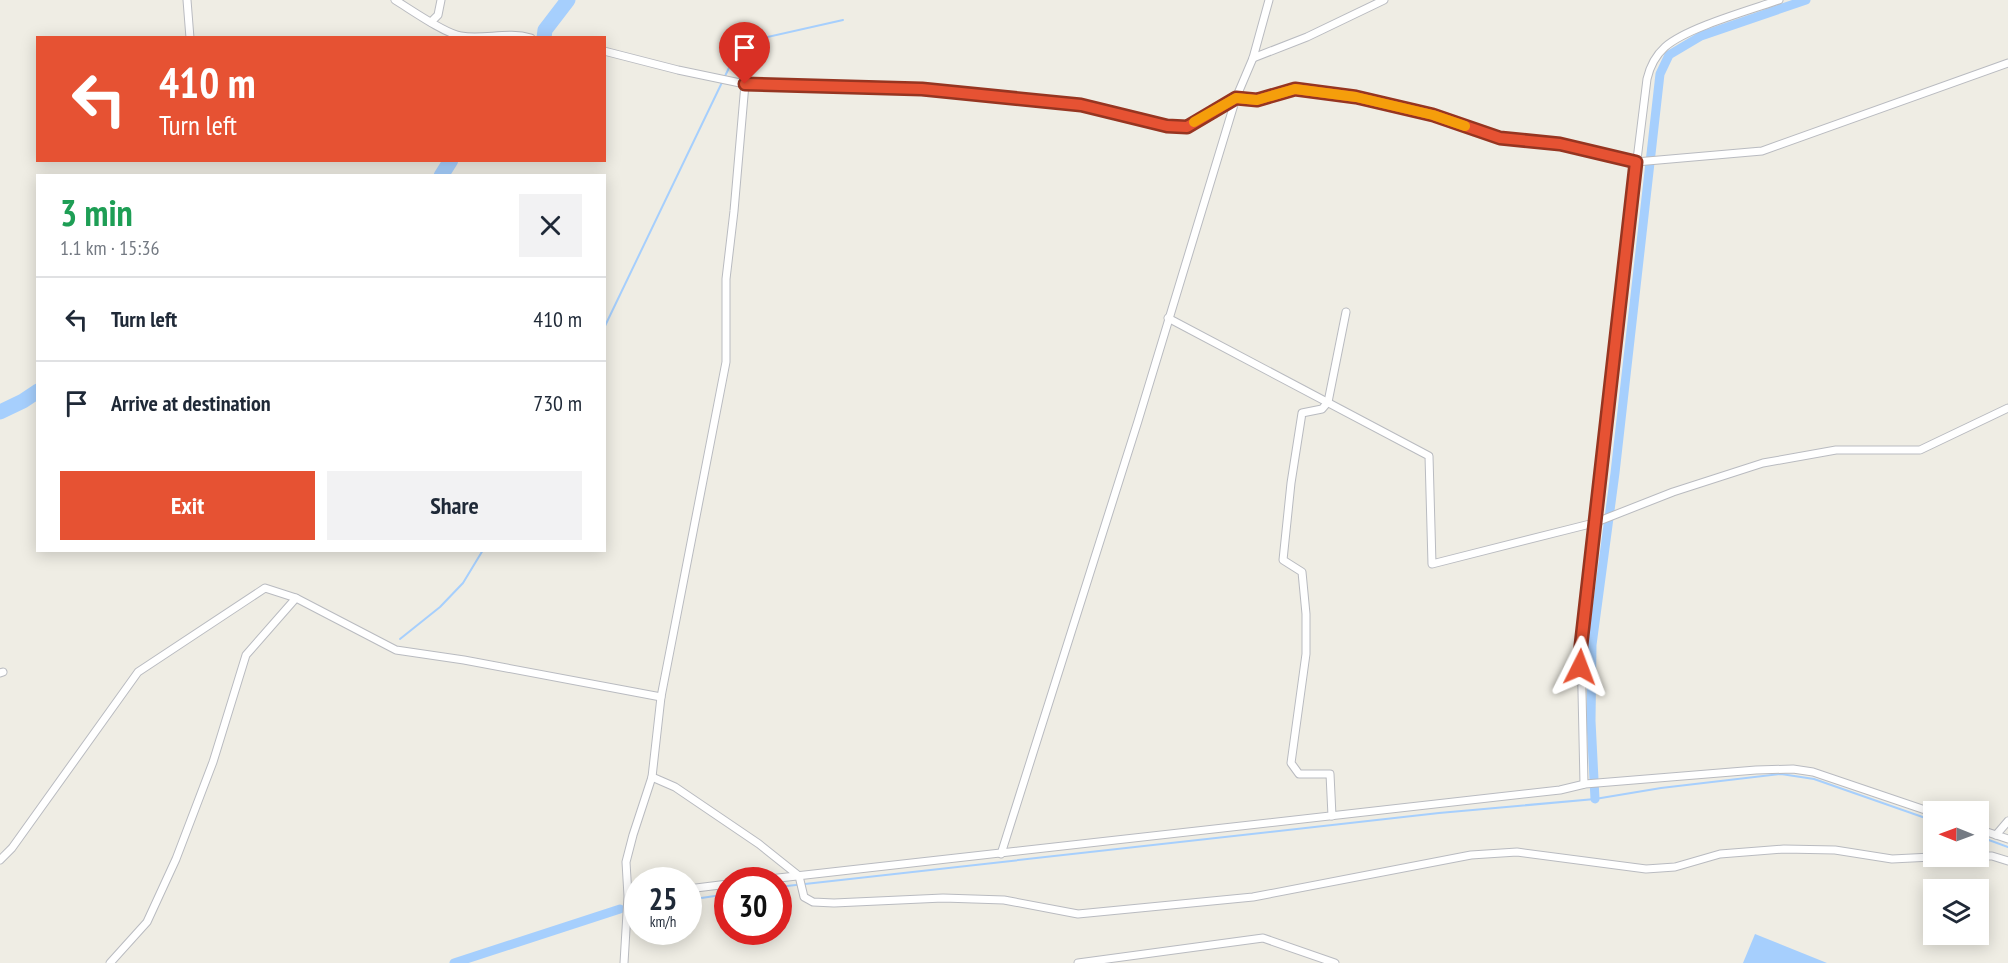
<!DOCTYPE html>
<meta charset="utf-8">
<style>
:root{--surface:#fff;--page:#f2f2f3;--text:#1f2937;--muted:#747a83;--line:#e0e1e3;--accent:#e65233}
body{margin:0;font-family:"PT Sans Narrow",sans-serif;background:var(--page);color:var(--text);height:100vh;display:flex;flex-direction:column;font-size:22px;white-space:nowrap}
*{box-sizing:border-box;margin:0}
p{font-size:20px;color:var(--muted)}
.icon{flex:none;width:33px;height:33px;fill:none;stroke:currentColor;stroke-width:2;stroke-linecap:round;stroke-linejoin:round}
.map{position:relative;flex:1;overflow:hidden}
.details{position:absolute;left:36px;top:174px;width:570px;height:378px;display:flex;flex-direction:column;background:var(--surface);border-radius:0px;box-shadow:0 3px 15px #0003}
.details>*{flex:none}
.top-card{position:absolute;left:36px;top:36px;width:570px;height:126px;border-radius:0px;box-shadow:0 3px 15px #0003;background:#e65233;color:#fff;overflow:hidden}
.needle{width:39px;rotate:271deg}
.tools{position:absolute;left:1923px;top:801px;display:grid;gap:12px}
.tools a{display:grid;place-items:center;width:66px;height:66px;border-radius:0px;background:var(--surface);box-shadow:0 3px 15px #0003;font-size:30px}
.speed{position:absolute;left:624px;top:867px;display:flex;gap:12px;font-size:30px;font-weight:700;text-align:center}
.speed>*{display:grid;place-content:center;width:78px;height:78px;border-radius:50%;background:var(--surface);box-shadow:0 3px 15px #0003;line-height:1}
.speed small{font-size:15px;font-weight:400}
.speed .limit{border:9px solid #d22;background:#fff;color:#111}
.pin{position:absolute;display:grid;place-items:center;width:51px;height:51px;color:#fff;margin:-62px -26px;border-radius:50% 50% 50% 0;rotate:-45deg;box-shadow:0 0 6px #0007}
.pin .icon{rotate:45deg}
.me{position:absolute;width:66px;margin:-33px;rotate:3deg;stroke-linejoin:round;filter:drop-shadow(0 0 4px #0008)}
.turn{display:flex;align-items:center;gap:21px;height:126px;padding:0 24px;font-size:27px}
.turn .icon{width:78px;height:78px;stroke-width:2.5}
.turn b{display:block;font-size:42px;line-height:51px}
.round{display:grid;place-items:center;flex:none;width:63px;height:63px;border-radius:0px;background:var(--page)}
.head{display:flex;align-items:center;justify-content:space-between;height:102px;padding:0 24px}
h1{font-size:36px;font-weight:700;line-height:45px;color:#1e9e55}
.cta{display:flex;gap:12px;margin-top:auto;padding:12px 24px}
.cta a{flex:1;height:69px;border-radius:0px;background:var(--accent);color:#fff;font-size:24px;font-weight:700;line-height:69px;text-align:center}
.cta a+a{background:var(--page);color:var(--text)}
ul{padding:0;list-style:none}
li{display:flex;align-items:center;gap:18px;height:84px;padding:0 24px;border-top:2px solid var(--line)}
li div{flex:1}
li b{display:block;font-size:22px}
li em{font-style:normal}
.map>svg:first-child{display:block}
.water{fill:#a6cffd}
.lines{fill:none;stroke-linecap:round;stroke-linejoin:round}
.stream{stroke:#a6cffd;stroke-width:2}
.canal{stroke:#a6cffd;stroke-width:9}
.river{stroke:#a6cffd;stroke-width:15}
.street-casing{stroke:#b9bbc0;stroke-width:9}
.street{stroke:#fff;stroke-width:7}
.route-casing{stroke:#963521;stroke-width:15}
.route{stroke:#e65233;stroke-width:10}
.slow{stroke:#f59e0b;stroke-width:10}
</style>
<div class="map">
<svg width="2008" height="963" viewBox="0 0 2008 963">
<rect width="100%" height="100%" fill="#efede4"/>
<!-- water -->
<path class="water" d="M1755 934 1827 963H1743Z"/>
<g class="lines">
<!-- stream -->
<g class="stream">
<path d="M604 328 739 47 750 41 843 20"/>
<path d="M400 639 440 607 463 583 483 550"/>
<path d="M1978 836 2008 847"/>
<path d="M778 887 1439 813 1595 799 1661 788 1781 774 1814 779 1934 821"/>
<path d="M688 900 728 894"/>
<path d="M620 909 638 907"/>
</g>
<!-- canal -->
<g class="canal">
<path d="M1595 799 1591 721 1592 645 1615 473 1660 74 1669 55 1701 36 1806 0"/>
<path d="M454 963 620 909"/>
</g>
<!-- river -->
<g class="river">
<path d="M544 38 545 30 568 0"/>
<path d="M441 176 451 160"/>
<path d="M0 412 23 401 38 391"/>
</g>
<defs>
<g id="street">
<path d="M187 0 190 38"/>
<path d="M395 0C410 9 445 34 461 36 484 40 508 31 531 38"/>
<path d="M431 22 438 15 441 0"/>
<path d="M604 51 678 70 745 84 922 89 1081 105 1167 126 1187 127 1236 98 1257 100 1295 89 1356 97 1433 115 1500 138 1560 144 1636 162 1762 151 2008 63"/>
<path d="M1253 58 1307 37 1384 0"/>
<path d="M1168 318 1429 456 1432 564 1594 523 1673 492 1763 463 1836 450H1920L2008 408"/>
<path d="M0 673 3 672"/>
<path d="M652 777 675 787 759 844 799 876 804 897 813 902 834 903 943 898 1004 900 1078 914 1253 897 1471 855 1517 852 1646 869 1675 867 1720 854 1784 849 1835 850 1892 859 1952 856"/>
<path d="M1584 784 1581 645 1616 329 1647 79C1650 66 1655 56 1665 47 1686 28 1750 10 1779 0"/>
<path d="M1332 816 1330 774H1299L1291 763 1306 654V614L1302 572 1283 560 1291 483 1302 413 1322 409 1328 402 1346 312"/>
<path d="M1978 829 2008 839"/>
<path d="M1996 835 2008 821"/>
<path d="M1001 854 1138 421 1236 98 1253 58 1269 0"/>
<path d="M1978 856H1992L2008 861"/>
<path d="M0 860 12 848 138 672 265 588 296 598"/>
<path d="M761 880 1560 790 1585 784 1756 770 1793 769 1813 772 1934 813"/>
<path d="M688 889 728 884"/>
<path d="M110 963 147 922 176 859 213 762 246 655 296 598 396 650 464 660 661 697"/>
<path d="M624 963 628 896 626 862 633 835 652 777 661 697 726 362V279L734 211 745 84"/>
<path d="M1078 963 1263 938 1335 963"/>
</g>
</defs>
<!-- street casing -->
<use href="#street" class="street-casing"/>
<!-- street -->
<use href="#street" class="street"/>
</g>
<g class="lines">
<defs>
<path id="route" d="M745 84 922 89 1081 105 1167 126 1187 127 1236 98 1257 100 1295 89 1356 97 1433 115 1500 138 1560 144 1636 162 1581 645 1580 667"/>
</defs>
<!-- route casing -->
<use href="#route" class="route-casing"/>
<!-- route -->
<use href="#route" class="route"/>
<!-- slow -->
<path class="slow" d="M1194 122 1236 98 1257 100 1295 89 1356 97 1433 115 1465 126"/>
</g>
</svg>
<div class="tools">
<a><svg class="needle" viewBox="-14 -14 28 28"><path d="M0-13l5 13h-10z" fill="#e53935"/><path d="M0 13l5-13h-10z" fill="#747a83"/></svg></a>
<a><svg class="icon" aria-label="layers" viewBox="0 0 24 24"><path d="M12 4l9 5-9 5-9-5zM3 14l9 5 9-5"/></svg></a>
</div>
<div class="speed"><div>25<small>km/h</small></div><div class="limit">30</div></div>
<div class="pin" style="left:745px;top:84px;background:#d93025"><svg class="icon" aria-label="arrive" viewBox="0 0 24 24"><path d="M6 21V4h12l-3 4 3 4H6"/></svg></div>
<svg class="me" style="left:1580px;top:667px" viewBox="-20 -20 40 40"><path d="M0-17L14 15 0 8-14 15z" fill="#e65233" stroke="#fff" stroke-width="4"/></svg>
<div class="top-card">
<div class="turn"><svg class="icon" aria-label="left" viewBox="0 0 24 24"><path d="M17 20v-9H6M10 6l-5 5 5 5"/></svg><div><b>410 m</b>Turn left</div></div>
</div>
<section class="details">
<div class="head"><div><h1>3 min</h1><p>1.1 km · 15:36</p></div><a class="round"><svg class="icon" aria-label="close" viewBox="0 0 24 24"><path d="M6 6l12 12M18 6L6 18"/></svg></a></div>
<ul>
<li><svg class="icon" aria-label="left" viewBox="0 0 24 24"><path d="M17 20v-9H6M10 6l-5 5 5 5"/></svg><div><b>Turn left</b></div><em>410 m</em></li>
<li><svg class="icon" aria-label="arrive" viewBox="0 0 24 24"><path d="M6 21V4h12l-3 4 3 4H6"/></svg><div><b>Arrive at destination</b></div><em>730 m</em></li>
</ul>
<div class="cta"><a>Exit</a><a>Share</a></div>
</section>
</div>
